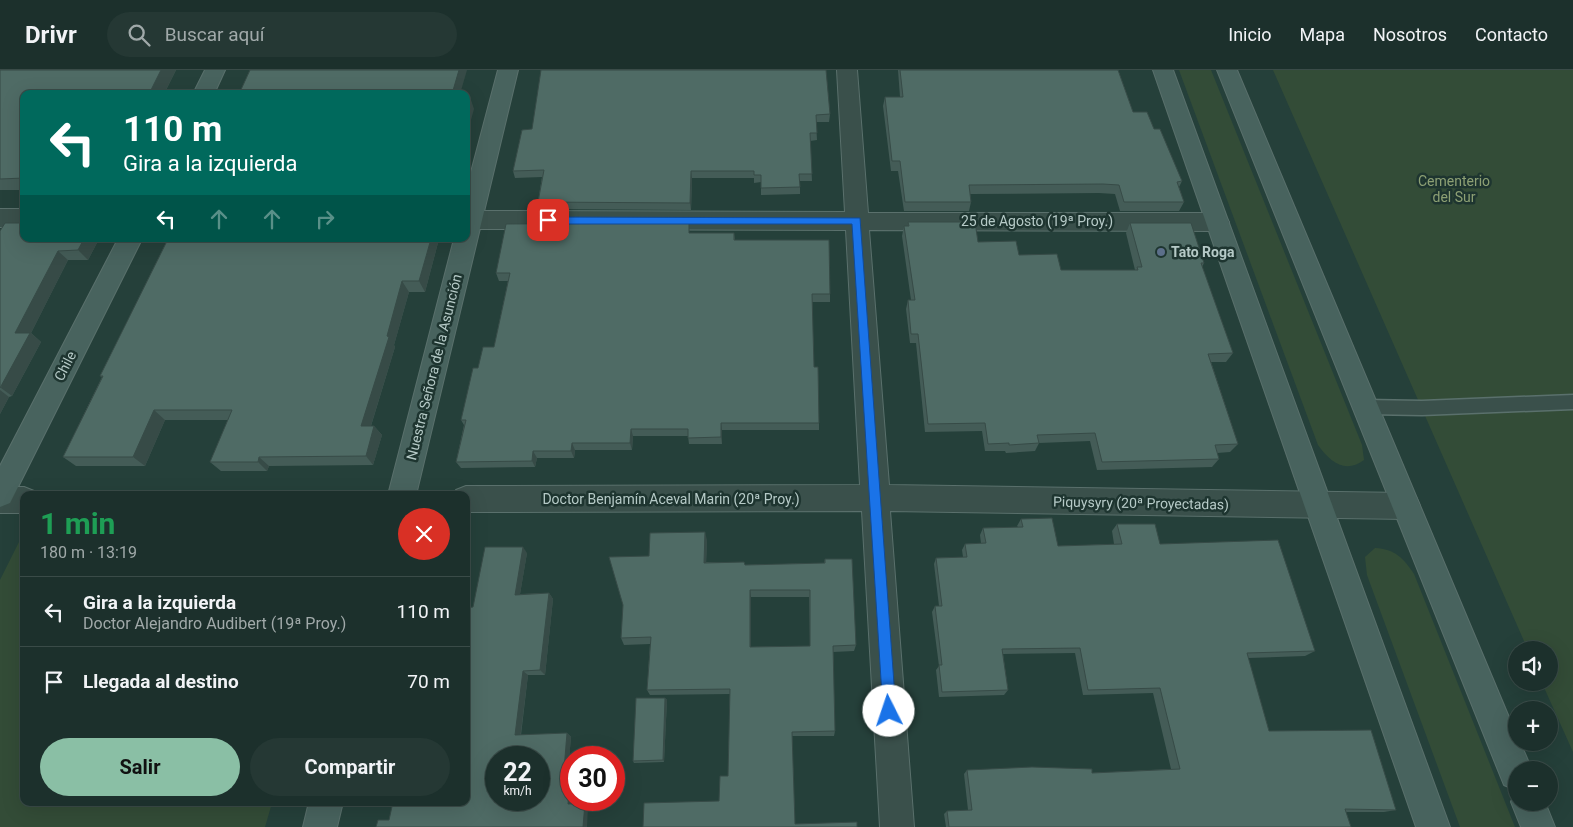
<!DOCTYPE html>
<html lang="es">
<meta charset="utf-8">
<style>
:root{--surface:#1c302c;--page:#253834;--text:#f1f3f6;--muted:#a0a9a9;--line:#3a4b48;--accent:#8abfa5}
body{margin:0;font-family:Roboto,sans-serif;background:var(--page);color:var(--text);height:100vh;display:flex;flex-direction:column;font-size:19px;white-space:nowrap}
*{box-sizing:border-box;margin:0}
p{font-size:16px;color:var(--muted)}
.icon{flex:none;width:28px;height:28px;fill:none;stroke:currentColor;stroke-width:2;stroke-linecap:round;stroke-linejoin:round}
.map{position:relative;flex:1;overflow:hidden}
.sheet{position:absolute;left:20px;top:421px;width:450px;height:315px;display:flex;flex-direction:column;background:var(--surface);border-radius:10px;box-shadow:0 5px 20px #0002,0 0 0 1px var(--line)}
.sheet>*{flex:none}
.top-card{position:absolute;left:20px;top:20px;width:450px;height:152px;border-radius:10px;box-shadow:0 5px 20px #0002,0 0 0 1px var(--line);background:#00695c;color:#fff;overflow:hidden}
.controls{position:absolute;left:1508px;top:571px;display:grid;gap:10px}
.controls a{display:grid;place-items:center;width:50px;height:50px;border-radius:50%;background:var(--surface);box-shadow:0 5px 20px #0002,0 0 0 1px var(--line);font-size:25px}
.speed{position:absolute;left:485px;top:676px;display:flex;gap:10px;font-size:25px;font-weight:700;text-align:center}
.speed>*{display:grid;place-content:center;width:65px;height:65px;border-radius:50%;background:var(--surface);box-shadow:0 5px 20px #0002,0 0 0 1px var(--line);line-height:1}
.speed small{font-size:12px;font-weight:400}
.speed .limit{border:8px solid #d22;background:#fff;color:#111}
.pin{position:absolute;display:grid;place-items:center;width:42px;height:42px;color:#fff;margin:-21px;border-radius:10px;box-shadow:0 2px 8px #0006}
.me{position:absolute;width:55px;margin:-28px;rotate:356deg;stroke-linejoin:round;filter:drop-shadow(0 0 4px #0008)}
.turn{display:flex;align-items:center;gap:18px;height:105px;padding:0 20px;font-size:22px}
.turn .icon{width:65px;height:65px;stroke-width:2.5}
.turn b{display:block;font-size:35px;line-height:42px}
.lanes{display:flex;align-items:center;height:48px;padding:0 20px;background:#0003;justify-content:center;gap:25px;direction:ltr}
.lanes .off{opacity:.35}
.round{display:grid;place-items:center;flex:none;width:52px;height:52px;border-radius:26px;background:var(--page)}
.head{display:flex;align-items:center;justify-content:space-between;height:85px;padding:0 20px}
h1{font-size:30px;font-weight:700;line-height:38px;color:#1e9e55}
.button{display:flex;gap:10px;margin-top:auto;padding:10px 20px}
.button a{flex:1;height:58px;border-radius:30px;background:var(--accent);color:#111;font-size:20px;font-weight:700;line-height:58px;text-align:center}
.button a+a{background:var(--page);color:var(--text)}
ul{padding:0;list-style:none}
li{display:flex;align-items:center;gap:15px;height:70px;padding:0 20px;border-top:1px solid var(--line)}
li div{flex:1}
li b{display:block;font-size:19px}
li em{font-style:normal}
header{display:flex;align-items:center;gap:30px;box-sizing:border-box;height:70px;padding:0 25px;background:var(--surface);border-bottom:1px solid var(--line)}
header strong{font-size:24px}
nav{display:flex;gap:28px;margin-inline-start:auto;font-size:18px}
.search{width:350px;height:45px;background:var(--page);display:flex;align-items:center;gap:12px;box-sizing:border-box;padding:0 18px;border-radius:28px;color:var(--muted);font-size:19px}
.map>svg:first-child{display:block}
.green{fill:#334c37}
.lines{fill:none;stroke-linecap:round;stroke-linejoin:round}
.lane-casing{stroke:#5a706c;stroke-width:3}
.street-casing{stroke:#5a706c;stroke-width:2}
.secondary-casing{stroke:#5a706c;stroke-width:2}
.lane{fill:#3a504b;fill-rule:evenodd}
.street{fill:#3a504b;fill-rule:evenodd}
.secondary{fill:#48635e;fill-rule:evenodd}
.wall{fill:#445c57;fill-rule:evenodd}
.shaded-wall{fill:#374b47}
.building{fill:#4f6b65;stroke:#374b47;fill-rule:evenodd}
.route{fill:#1a73e8;stroke:#114b97}
.service-dot{fill:#5c6f8a;stroke:#1e3530;stroke-width:2}
.labels{text-anchor:middle;stroke-width:5;stroke-linejoin:round;paint-order:stroke}
.park-label{font-size:14px;fill:#8da074;stroke:#1e3530}
.street-label{font-size:14px;fill:#b6cac7;stroke:#1e3530}
.poi-label{font-size:14px;font-weight:bold;fill:#b6cac7;stroke:#1e3530;text-anchor:start}
</style>
<header>
<strong>Drivr</strong>
<div class="search"><svg class="icon" aria-label="search" viewBox="0 0 24 24"><circle cx="10" cy="10" r="6"/><path d="M15 15l6 6"/></svg>Buscar aquí</div>
<nav><a>Inicio</a><a>Mapa</a><a>Nosotros</a><a>Contacto</a></nav>
</header>
<div class="map">
<svg width="1573" height="757" viewBox="0 0 1573 757">
<rect width="100%" height="100%" fill="#25403a"/>
<!-- green -->
<g class="green">
<path d="M1179 0H1211L1362 375 1364 390C1345 404 1330 392 1318 375Z"/>
<path d="M1273 0H1573V682L1542 613 1549 612V580H1528Z"/>
<path d="M24 462V732L272 733 265 757H0V510Z"/>
<path d="M1375 478C1395 479 1403 488 1414 504L1515 757H1460L1367 505 1365 487Z"/>
</g>
<g class="lines">
<defs>
<path id="lane" d="M1573 325V339L1422 345 1366 344 1360 342 1358 337 1360 332 1366 330 1422 331Z"/>
<g id="street">
<path d="M837 0H857L868 143H1217L1225 146 1229 152 1225 158 1217 161 869 160 889 415 1406 423 1416 427 1420 436 1416 445 1406 449 890 441 914 757H880L862 441 466 442V425H454L456 420 466 416 860 415 846 160 466 159V141L845 142Z"/>
<rect x="0" y="139" width="24" height="18"/>
<path d="M0 417H24L34 421 36 425H24V443H0Z"/>
</g>
<g id="secondary">
<path d="M205 0H225L214 24H193Z"/>
<path d="M498 0H518L416 425H388L454 169H466V121Z"/>
<path d="M1153 0H1173L1450 757H1416Z"/>
<path d="M1217 0H1237L1516 664V672H1520L1532 700H1516V720L1504 715Z"/>
<path d="M118 169H142L10 433 0 437V396Z"/>
<path d="M1516 720V732H1545L1555 757H1521L1511 732Z"/>
<path d="M309 732H343L337 757H303Z"/>
</g>
</defs>
<!-- lane casing -->
<use href="#lane" class="lane-casing"/>
<!-- street casing -->
<use href="#street" class="street-casing"/>
<!-- secondary casing -->
<use href="#secondary" class="secondary-casing"/>
<!-- lane -->
<use href="#lane" class="lane"/>
<!-- street -->
<use href="#street" class="street"/>
<!-- secondary -->
<use href="#secondary" class="secondary"/>
</g>
<!-- wall -->
<g class="wall">
<path d="M0 0H176L164 24H24V120H0Z"/>
<path d="M898 0H1118L1133 42 1154 59 1182 111 1179 117 1184 132 1179 141H1120L1115 124 1099 123 970 124 971 132 969 141H904L898 101H891L883 36 885 27H900Z"/>
<path d="M830 44 829 52H816L817 70 810 71 812 111H800V124L761 125V112L754 113V108H692L691 140 541 139 538 132 542 107 515 108 513 101 522 60Z"/>
<path d="M908 152 978 172 1019 185 1061 200H1135L1126 163 1130 153 1204 193 1202 197 1233 283 1226 292H1211L1238 374 1230 382 1217 383 1219 389 1212 397 1097 400 1090 371 1039 373 1035 381 1006 383 1005 381H985L982 361 925 362 916 273H910L906 239 908 230H911L902 166 904 156H908Z"/>
<path d="M0 161 24 169H99L88 190H68L31 263 41 272 12 326 9 327 0 344Z"/>
<path d="M690 163H734L735 170 830 224V232H812L814 297 819 353V360H722V374H689L688 366H633L632 380H575L574 388H537L535 397 461 398 456 392 464 355 461 350 478 298 494 277 508 211H499L496 203Z"/>
<path d="M168 169H439L425 222H409L394 275 395 277 371 356H374L382 365 373 395 269 396 267 401H221L210 392 228 350H165L145 396H76L63 387 102 307 100 306Z"/>
<path d="M1021 449 1058 476 1114 474 1112 461 1117 454 1160 474 1315 581 1305 586 1248 588 1269 661 1396 740 1384 742H1346L1351 757H946L944 744 947 741 968 740 964 704 967 700 1092 703 1171 699 1153 623 1083 625 1075 583 1003 584 1008 620 1004 625 939 627 936 600 939 596 932 542 935 536H939L934 494 936 488 963 487 962 480 965 474 981 473 980 465 983 458 1018 457 1017 456Z"/>
<path d="M707 470 706 492 745 495 824 493 825 489 856 575 854 581 833 582 835 661 834 666H792L795 754 857 757H643L719 731 728 706 730 624 650 625 647 620 650 574 624 575 621 568ZM751 527H809L810 576 751 577Z"/>
<path d="M527 483 520 524 549 523 553 529 545 605H528L521 665 567 663 571 667 568 700 573 730V734L585 733 588 736 389 750 466 732 473 537Z"/>
<path d="M665 628 667 630 664 692 634 693 633 691Z"/>
</g>
<!-- shaded-wall -->
<g class="shaded-wall">
<path d="M161 0H176L164 24H149Z"/>
<path d="M459 0H467L460 24H452Z"/>
<path d="M470 27 474 39 466 68V40Z"/>
<path d="M691 101 692 108 691 140 690 133Z"/>
<path d="M84 169H99L88 190 78 180Z"/>
<path d="M431 169H439L425 222 419 211Z"/>
<path d="M58 181 68 190 31 263 41 272 12 326 1 318 15 263Z"/>
<path d="M402 211 409 222 394 275 395 277 368 365 361 356Z"/>
<path d="M0 320 9 327 0 344Z"/>
<path d="M154 340 165 350 145 396 133 387Z"/>
<path d="M721 353 722 360V374L721 367Z"/>
<path d="M374 356 382 365 373 395 366 386Z"/>
<path d="M631 359 633 366 632 380 630 373Z"/>
<path d="M572 373 575 380 574 388 571 381Z"/>
<path d="M533 381 537 388 535 397 532 391Z"/>
<path d="M259 387 269 396 267 401 258 392Z"/>
<path d="M705 462 707 470 706 500 704 493Z"/>
<path d="M523 477 527 483 519 530 515 525Z"/>
<path d="M750 520 751 527V584L750 577Z"/>
<path d="M549 523 553 529 545 605 540 600Z"/>
<path d="M523 601 528 605 520 669 515 665Z"/>
<path d="M665 628 667 630 664 692 663 690Z"/>
<path d="M567 663 571 667 568 703 564 700Z"/>
<path d="M571 704V730H573L572 736 568 734Z"/>
<path d="M585 733 588 736 587 757H583Z"/>
</g>
<!-- building -->
<g class="building">
<path d="M0 0H161L149 24H24V108L0 109Z"/>
<path d="M250 0H459L452 24H239Z"/>
<path d="M541 0H826L830 44 816 45 817 63H810L812 104H799L800 117 761 118V105H754V101H691L690 133 538 132 544 100 513 101 522 60 532 59Z"/>
<path d="M900 0H1118L1133 42H1147L1154 59H1160L1182 111 1177 112 1184 132H1124L1119 115 1103 114 969 115 971 132H905L900 91H892L885 27H903Z"/>
<path d="M466 27H470L466 40Z"/>
<path d="M908 152H975L978 172 1016 171 1019 185 1057 184 1061 200H1138L1137 197H1142L1130 153H1191L1204 193H1201L1233 283 1208 284 1238 374 1215 375 1219 389 1102 392 1095 363 1037 365 1039 373 1009 375V373L988 374 985 353 928 354 918 264H911L908 230H915L904 156H909Z"/>
<path d="M5 153H24V169H84L78 180 58 181 15 263H30L0 318V161Z"/>
<path d="M689 153V163H734V170H829L830 224H812L814 297H818L819 353H721V367L688 368V359H631L630 373H572L571 381H533L532 391 456 392 466 350H461L473 298H478L483 277H494L510 203H496L506 154Z"/>
<path d="M168 169H431L419 211H402L387 266 389 267 361 356H374L366 386 259 387 258 392H210L232 340H154L133 387H63L103 306H100Z"/>
<path d="M1052 448 1058 476 1122 474 1117 454H1155L1160 474 1278 470 1315 581 1247 583 1269 661 1371 660 1396 740 1345 739 1351 757H949L947 741 972 740 967 700 1032 697 1092 699V703L1180 699 1160 618 1088 620 1080 578 1002 579 1008 620 942 622 939 595H942L935 536H942L936 488 967 487 965 474 986 473 983 458 1023 457 1021 449Z"/>
<path d="M705 462 704 493 744 492 745 495 825 493V489H852L856 575 833 576 835 661 792 662 795 754 857 752V757H643L644 733 719 731 720 706H728L730 619 647 620 651 567 621 568 623 535 609 487 649 486 650 463ZM750 520H810V576L750 577Z"/>
<path d="M485 477H523L515 525 549 523 540 600 523 601 515 665 567 663 564 700 571 699 568 734 585 733 583 757H376L378 750H389L393 732H466V538L473 537ZM496 688H539V730H496Z"/>
<path d="M636 628H665L663 690 633 691Z"/>
</g>
<!-- route -->
<path class="route" d="M548 147 860 148 896 641 894 646 889 648 885 646 883 641 852 154H548L543 150Z"/>
<!-- markers -->
<circle class="service-dot" cx="1161" cy="182" r="5"/>
<g class="labels">
<!-- park labels -->
<g class="park-label">
<text x="1454" y="116">Cementerio<tspan x="1454" dy="16">del Sur</tspan></text>
</g>
<!-- street labels -->
<g class="street-label">
<text x="1037" y="156">25 de Agosto (19ª Proy.)</text>
<text transform="translate(65 296) rotate(-63)" y="5">Chile</text>
<text transform="translate(434 297) rotate(-76)" y="5">Nuestra Señora de la Asunción</text>
<text x="671" y="434">Doctor Benjamín Aceval Marin (20ª Proy.)</text>
<text transform="translate(1141 433) rotate(1)" y="5">Piquysyry (20ª Proyectadas)</text>
</g>
<!-- poi labels -->
<g class="poi-label">
<text x="1171" y="187">Tato Roga</text>
</g>
</g>
</svg>
<div class="controls">
<a><svg class="icon" aria-label="sound" viewBox="0 0 24 24"><path d="M4 9h4l5-4v14l-5-4H4zM17 9q2 3 0 6"/></svg></a>
<a>+</a>
<a>−</a>
</div>
<div class="speed"><div>22<small>km/h</small></div><div class="limit">30</div></div>
<div class="pin" style="left:548px;top:150px;background:#d93025"><svg class="icon" aria-label="arrive" viewBox="0 0 24 24"><path d="M6 21V4h12l-3 4 3 4H6"/></svg></div>
<svg class="me" style="left:889px;top:641px" viewBox="-20 -20 40 40"><circle r="19" fill="#fff"/><path d="M0-13L10 11 0 6-10 11z" fill="#1a73e8"/></svg>
<div class="top-card">
<div class="turn"><svg class="icon" aria-label="left" viewBox="0 0 24 24"><path d="M17 20v-9H6M10 6l-5 5 5 5"/></svg><div><b>110 m</b>Gira a la izquierda</div></div>
<div class="lanes"><svg class="icon" aria-label="left" viewBox="0 0 24 24"><path d="M17 20v-9H6M10 6l-5 5 5 5"/></svg><svg class="icon off" aria-label="ahead" viewBox="0 0 24 24"><path d="M12 20V5M6 11l6-6 6 6"/></svg><svg class="icon off" aria-label="ahead" viewBox="0 0 24 24"><path d="M12 20V5M6 11l6-6 6 6"/></svg><svg class="icon off" aria-label="right" viewBox="0 0 24 24"><path d="M7 20v-9h11M14 6l5 5-5 5"/></svg></div>
</div>
<section class="sheet">
<div class="head"><div><h1>1 min</h1><p>180 m · 13:19</p></div><a class="round" style="background:#d93025;color:#fff"><svg class="icon" aria-label="close" viewBox="0 0 24 24"><path d="M6 6l12 12M18 6L6 18"/></svg></a></div>
<ul>
<li><svg class="icon" aria-label="left" viewBox="0 0 24 24"><path d="M17 20v-9H6M10 6l-5 5 5 5"/></svg><div><b>Gira a la izquierda</b><p>Doctor Alejandro Audibert (19ª Proy.)</p></div><em>110 m</em></li>
<li><svg class="icon" aria-label="arrive" viewBox="0 0 24 24"><path d="M6 21V4h12l-3 4 3 4H6"/></svg><div><b>Llegada al destino</b></div><em>70 m</em></li>
</ul>
<div class="button"><a>Salir</a><a>Compartir</a></div>
</section>
</div>
